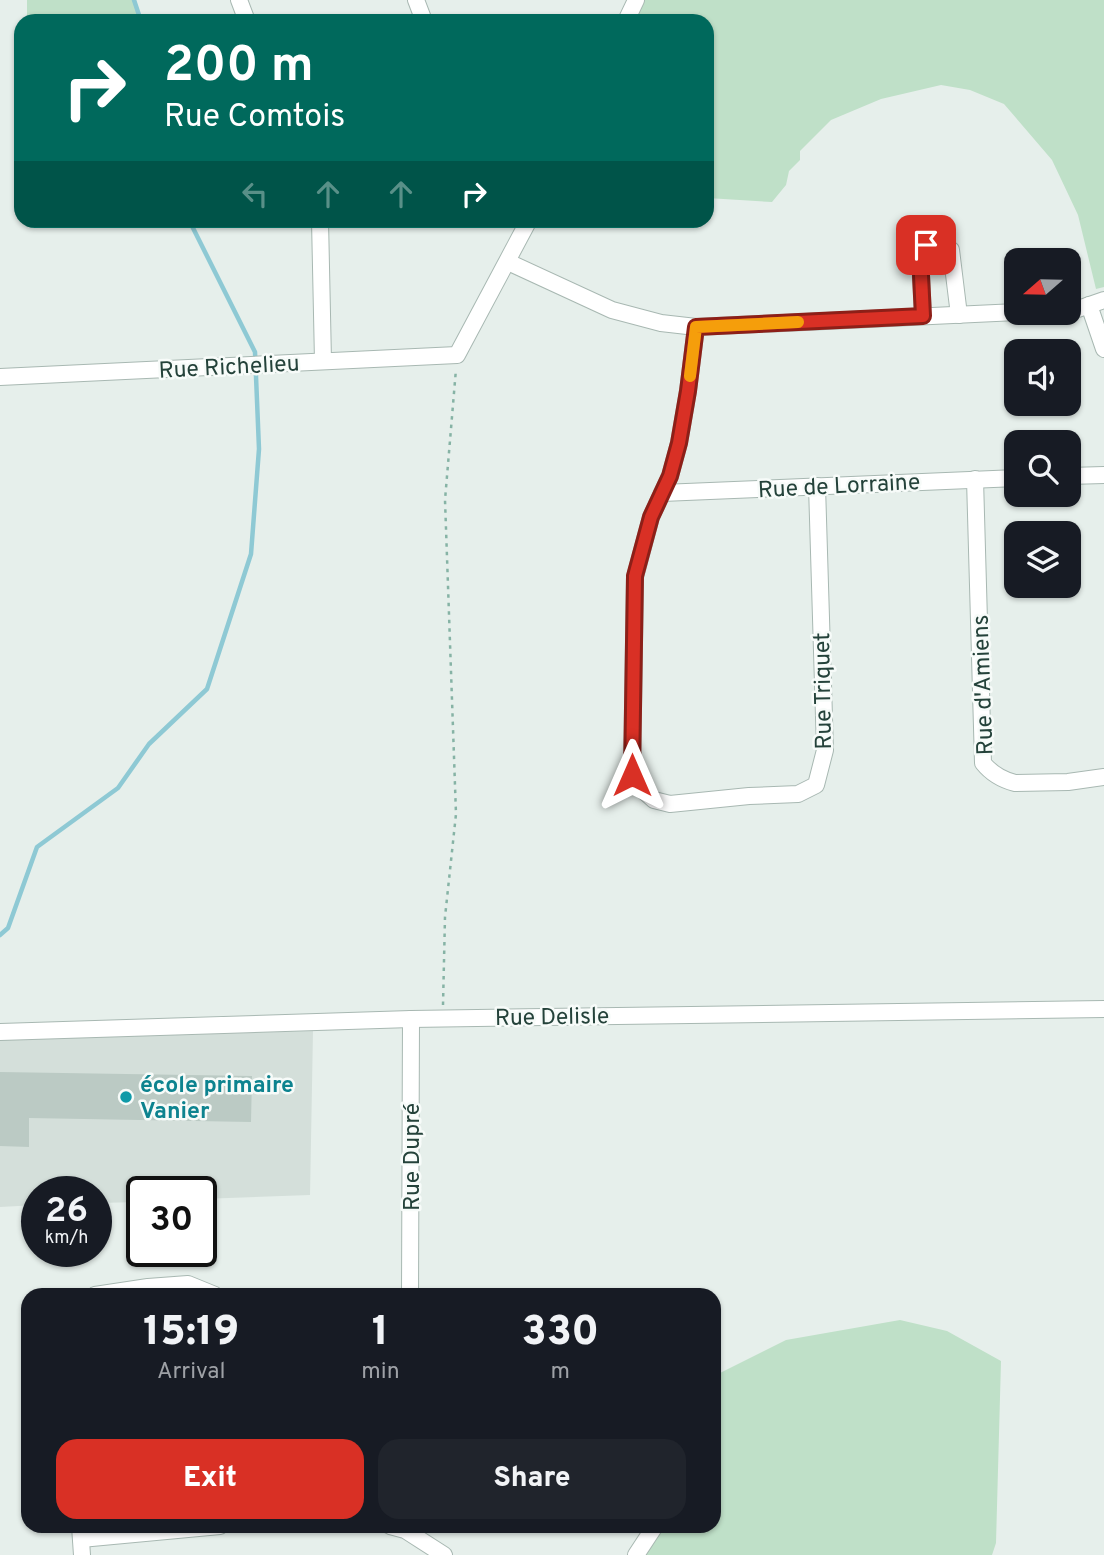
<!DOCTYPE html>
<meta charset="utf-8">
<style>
:root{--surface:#171b24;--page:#20242c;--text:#f1f3f6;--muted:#9ea1a6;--accent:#d93025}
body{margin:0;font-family:Overpass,sans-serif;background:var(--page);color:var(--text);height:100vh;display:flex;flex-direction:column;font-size:26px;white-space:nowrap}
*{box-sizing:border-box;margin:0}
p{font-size:23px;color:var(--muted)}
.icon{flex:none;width:38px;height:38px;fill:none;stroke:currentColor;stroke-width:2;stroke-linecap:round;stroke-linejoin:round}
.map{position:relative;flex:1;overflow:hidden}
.side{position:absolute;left:21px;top:1288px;width:700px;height:245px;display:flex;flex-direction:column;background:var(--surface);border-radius:21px;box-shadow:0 2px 5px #0004}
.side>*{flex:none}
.banner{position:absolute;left:14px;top:14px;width:700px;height:214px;border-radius:21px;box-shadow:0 2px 5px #0004;background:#00695c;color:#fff;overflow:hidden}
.needle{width:46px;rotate:250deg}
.controls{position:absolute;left:1004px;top:248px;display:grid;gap:14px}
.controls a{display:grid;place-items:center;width:77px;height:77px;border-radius:14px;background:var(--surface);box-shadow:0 2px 5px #0004;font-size:35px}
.speed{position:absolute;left:21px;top:1176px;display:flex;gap:14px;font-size:35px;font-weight:700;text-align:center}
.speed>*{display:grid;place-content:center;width:91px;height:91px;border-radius:50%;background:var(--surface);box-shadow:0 2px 5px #0004;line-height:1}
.speed small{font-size:18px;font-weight:400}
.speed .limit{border:4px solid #111;border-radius:10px;background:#fff;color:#111}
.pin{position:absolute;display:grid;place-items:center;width:60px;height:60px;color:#fff;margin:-30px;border-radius:14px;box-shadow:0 4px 10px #0006}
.me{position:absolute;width:77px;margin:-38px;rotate:0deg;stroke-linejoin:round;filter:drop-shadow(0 0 5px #0008)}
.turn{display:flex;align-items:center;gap:24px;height:147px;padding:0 35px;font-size:32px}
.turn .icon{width:91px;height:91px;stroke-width:2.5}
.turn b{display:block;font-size:49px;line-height:60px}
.lanes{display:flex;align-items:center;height:66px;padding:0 35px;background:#0003;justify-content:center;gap:35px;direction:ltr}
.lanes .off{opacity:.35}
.eta{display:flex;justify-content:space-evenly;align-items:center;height:119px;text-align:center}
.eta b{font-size:42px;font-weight:800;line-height:49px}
.button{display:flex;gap:14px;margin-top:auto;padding:14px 35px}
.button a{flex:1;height:80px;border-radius:21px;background:var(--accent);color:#fff;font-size:28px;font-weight:800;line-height:80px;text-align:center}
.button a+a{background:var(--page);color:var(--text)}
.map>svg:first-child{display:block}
.built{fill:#d4dfda}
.green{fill:#bfe0c8}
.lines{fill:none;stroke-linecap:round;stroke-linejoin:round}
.stream{stroke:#8ec9d4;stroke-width:4.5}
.building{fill:#bbcac4}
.minor-casing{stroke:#a8b8b2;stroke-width:18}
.path{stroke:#86b3a5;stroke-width:2.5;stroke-dasharray:3.5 5;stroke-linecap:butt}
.minor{stroke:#fff;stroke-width:16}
.route-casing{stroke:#8d1f18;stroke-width:18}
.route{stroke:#d93025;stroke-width:12}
.slow{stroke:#f59e0b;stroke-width:12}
.culture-dot{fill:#0f9aa8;stroke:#f7fbf9;stroke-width:2.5}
.labels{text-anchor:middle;stroke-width:5;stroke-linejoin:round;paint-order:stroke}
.street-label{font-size:23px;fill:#24423a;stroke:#f7fbf9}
.culture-label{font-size:23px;font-weight:bold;fill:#0d838f;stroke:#f7fbf9;text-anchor:start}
</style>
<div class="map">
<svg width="1104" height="1555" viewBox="0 0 1104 1555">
<rect width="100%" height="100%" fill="#e6efeb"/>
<!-- built -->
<path class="built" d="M313 1031 310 1195 201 1199V1192H142V1202L96 1203V1192H37V1205L0 1207V1040Z"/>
<!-- green -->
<g class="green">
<path d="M27 0H136L139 21H27Z"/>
<path d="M636 0H1104V287L1096 289 1078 215 1052 160 1004 104 970 90 941 85 881 99 831 120 800 151V160L789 171 786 185 772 202 707 198V21H626Z"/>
<path d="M900 1320 947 1331 1001 1361 996 1543 992 1555H638L657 1526H714V1376L786 1340Z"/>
</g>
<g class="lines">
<!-- stream -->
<g class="stream">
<path d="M134 0 141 21"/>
<path d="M0 935 8 928 37 847 118 788 149 744 207 689 251 554 259 449 255 352 189 220"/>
</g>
</g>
<!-- building -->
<path class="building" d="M0 1072 252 1076 251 1122 29 1118V1147L0 1146Z"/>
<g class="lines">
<defs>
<g id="minor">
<path d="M239 0 247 21"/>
<path d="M416 0 424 21"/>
<path d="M626 21 636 0"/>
<path d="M320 220 323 361"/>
<path d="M508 262 612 310 661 323 696 327 1017 312"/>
<path d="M1089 305 1104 349"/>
<path d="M1069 309H1078L1104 300"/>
<path d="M923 316 920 255 926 245 938 244 951 250 959 315"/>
<path d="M696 327 688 391 679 443 670 476 651 517 635 577 632 775 635 783 654 800 670 804 749 796 798 794 816 785 825 750 817 486"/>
<path d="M0 377 457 355 529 220"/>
<path d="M1069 476 1104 475"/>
<path d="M975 479 983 763C991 773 1003 780 1015 783L1068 782 1104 777"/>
<path d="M662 493 1017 478"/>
<path d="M0 1032 411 1019 1104 1009"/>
<path d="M95 1295 148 1287 188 1284 215 1295"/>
<path d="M410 1295 411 1019"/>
<path d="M80 1526 82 1555"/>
<path d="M390 1526 405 1530 444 1555"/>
<path d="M81 1539 220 1526"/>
<path d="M636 1555 655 1526"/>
</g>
</defs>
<!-- minor casing -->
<use href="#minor" class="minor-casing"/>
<!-- path -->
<path class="path" d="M443 1005 445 917 456 814 445 500 456 369"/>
<!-- minor -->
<use href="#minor" class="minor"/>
</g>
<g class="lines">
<defs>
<path id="route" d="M632 775 635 576 651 517 670 476 679 443 688 391 696 327 923 316 920 255 926 245"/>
</defs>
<!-- route casing -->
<use href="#route" class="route-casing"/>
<!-- route -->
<use href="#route" class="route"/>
<!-- slow -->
<path class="slow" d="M690 376 696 327 798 322"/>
</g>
<!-- markers -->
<circle class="culture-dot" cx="126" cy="1097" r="7"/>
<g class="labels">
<!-- street labels -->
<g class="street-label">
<text transform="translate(229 366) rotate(-3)" y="8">Rue Richelieu</text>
<text transform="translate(839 485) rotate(-3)" y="8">Rue de Lorraine</text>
<text transform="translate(982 685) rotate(-92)" y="8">Rue d'Amiens</text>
<text transform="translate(822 691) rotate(-91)" y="8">Rue Triquet</text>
<text transform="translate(552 1016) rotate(-1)" y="8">Rue Delisle</text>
<text transform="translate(411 1157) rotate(-90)" y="8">Rue Dupré</text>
</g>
<!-- culture labels -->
<g class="culture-label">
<text x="140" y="1092">école primaire<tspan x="140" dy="26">Vanier</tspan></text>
</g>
</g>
</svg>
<div class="controls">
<a><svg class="needle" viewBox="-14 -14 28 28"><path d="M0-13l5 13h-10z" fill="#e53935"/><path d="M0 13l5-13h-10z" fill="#9ea1a6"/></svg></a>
<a><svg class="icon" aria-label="sound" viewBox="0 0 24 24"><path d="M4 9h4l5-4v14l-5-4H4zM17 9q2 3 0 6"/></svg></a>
<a><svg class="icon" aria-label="search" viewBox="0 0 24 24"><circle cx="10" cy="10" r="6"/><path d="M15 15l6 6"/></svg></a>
<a><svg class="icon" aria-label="layers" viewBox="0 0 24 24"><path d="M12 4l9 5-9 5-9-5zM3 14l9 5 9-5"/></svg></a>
</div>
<div class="speed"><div>26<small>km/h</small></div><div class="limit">30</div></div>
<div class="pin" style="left:926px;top:245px;background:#d93025"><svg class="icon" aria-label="arrive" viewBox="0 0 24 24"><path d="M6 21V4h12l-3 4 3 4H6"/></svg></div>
<svg class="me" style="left:632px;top:775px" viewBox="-20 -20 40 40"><path d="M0-17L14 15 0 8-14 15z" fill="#d93025" stroke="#fff" stroke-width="4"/></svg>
<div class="banner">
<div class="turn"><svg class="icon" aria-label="right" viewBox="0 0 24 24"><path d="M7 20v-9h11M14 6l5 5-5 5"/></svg><div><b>200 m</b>Rue Comtois</div></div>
<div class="lanes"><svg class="icon off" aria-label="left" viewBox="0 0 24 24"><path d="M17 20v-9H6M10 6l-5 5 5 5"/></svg><svg class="icon off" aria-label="ahead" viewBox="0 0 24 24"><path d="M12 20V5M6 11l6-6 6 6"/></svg><svg class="icon off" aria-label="ahead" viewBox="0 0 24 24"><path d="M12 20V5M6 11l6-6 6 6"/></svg><svg class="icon" aria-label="right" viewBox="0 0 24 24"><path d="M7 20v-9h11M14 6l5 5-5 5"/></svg></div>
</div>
<section class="side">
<div class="eta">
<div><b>15:19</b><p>Arrival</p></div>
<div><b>1</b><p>min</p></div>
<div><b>330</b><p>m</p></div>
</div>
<div class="button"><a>Exit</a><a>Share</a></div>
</section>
</div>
